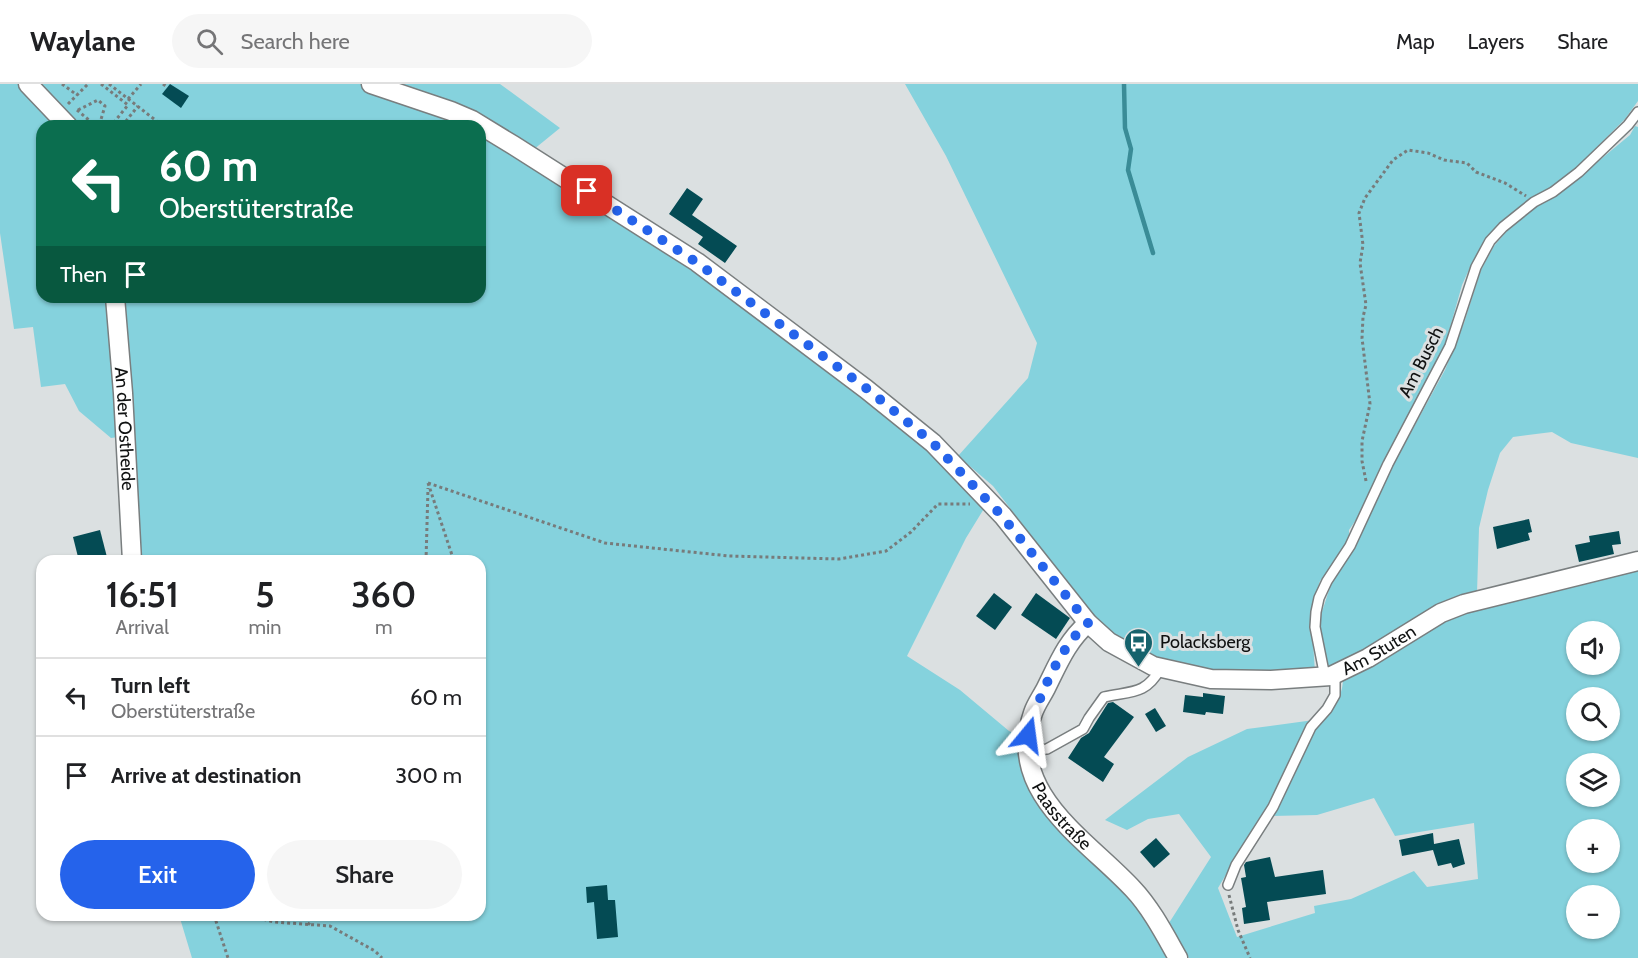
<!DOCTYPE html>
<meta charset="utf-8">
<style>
:root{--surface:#fff;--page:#f6f6f6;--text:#202124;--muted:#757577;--line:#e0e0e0;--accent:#2563eb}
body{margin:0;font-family:Cabin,sans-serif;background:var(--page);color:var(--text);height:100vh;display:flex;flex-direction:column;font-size:22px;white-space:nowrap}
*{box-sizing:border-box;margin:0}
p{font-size:20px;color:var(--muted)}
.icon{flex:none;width:33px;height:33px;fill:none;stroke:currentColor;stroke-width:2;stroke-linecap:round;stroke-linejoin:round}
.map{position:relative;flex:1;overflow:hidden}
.drawer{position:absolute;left:36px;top:471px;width:450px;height:366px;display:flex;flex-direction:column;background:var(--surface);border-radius:18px;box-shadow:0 2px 4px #0004}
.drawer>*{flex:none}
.guide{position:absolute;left:36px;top:36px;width:450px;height:183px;border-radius:18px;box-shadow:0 2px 4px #0004;background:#0b6e4f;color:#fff;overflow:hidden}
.controls{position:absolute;left:1566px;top:537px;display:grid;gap:12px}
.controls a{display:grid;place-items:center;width:54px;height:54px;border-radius:50%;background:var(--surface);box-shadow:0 2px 4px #0004;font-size:30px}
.pin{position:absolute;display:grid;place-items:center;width:51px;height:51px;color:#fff;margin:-26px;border-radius:12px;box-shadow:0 3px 9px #0006}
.me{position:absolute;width:66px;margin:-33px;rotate:16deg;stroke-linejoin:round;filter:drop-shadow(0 0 4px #0008)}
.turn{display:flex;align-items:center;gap:21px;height:126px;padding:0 24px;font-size:27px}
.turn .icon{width:78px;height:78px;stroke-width:2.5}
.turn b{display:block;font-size:42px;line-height:51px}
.then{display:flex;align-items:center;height:57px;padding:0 24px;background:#0003;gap:12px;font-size:22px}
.eta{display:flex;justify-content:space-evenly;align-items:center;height:102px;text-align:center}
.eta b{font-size:36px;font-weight:600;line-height:42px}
.primary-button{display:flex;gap:12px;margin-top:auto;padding:12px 24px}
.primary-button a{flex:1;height:69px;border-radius:36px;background:var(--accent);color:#fff;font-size:24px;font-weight:600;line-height:69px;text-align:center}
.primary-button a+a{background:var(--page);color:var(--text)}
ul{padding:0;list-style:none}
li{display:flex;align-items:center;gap:18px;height:78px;padding:0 24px;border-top:2px solid var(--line)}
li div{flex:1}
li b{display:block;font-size:22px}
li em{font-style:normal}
header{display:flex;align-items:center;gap:36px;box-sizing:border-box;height:84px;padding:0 30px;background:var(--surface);border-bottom:2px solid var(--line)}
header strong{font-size:28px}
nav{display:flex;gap:33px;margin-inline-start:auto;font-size:21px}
.search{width:420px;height:54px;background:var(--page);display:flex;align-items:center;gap:15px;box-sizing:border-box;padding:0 21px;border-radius:33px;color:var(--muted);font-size:22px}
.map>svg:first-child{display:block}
.green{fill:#85d2dd;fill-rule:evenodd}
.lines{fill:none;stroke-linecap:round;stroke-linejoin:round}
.stream{stroke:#3a8c97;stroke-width:4.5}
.building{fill:#044b54}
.lane-casing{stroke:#797e7f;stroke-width:12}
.street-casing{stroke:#797e7f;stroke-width:21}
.path{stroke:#777b7b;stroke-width:3;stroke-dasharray:3 3;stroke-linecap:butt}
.lane{stroke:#fff;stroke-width:9}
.street{stroke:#fff;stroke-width:18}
.route{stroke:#2563eb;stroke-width:10;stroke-dasharray:0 18}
.labels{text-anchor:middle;stroke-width:6;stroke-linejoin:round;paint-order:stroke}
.street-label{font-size:18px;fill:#0f1111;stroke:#dbe0e1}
.poi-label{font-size:18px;fill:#0f1111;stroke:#dbe0e1;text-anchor:start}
</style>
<header>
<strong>Waylane</strong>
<div class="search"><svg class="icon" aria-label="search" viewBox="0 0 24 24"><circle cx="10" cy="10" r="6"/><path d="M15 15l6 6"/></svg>Search here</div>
<nav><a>Map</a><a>Layers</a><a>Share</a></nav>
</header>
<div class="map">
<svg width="1638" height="874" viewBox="0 0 1638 874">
<rect width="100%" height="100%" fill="#dbe0e1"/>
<!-- green -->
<g class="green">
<path d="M0 0H25L64 42H42V213H480V50L695 183 929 362 985 423 966 454 907 572 960 606 1009 647 1022 653 1038 717 1121 795 1174 874H192L179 831H480V477H134L125 352 111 354 79 327 65 300 41 303 33 243 14 245 0 149Z"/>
<path d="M30 0H500L560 44 533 66 466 42H71Z"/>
<path d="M905 0H1638V17L1625 35 1573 87 1502 138 1486 154 1472 179 1462 201 1446 258 1385 376 1364 424 1349 446V453L1334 479 1320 497 1311 526 1315 589H1214L1163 578 1121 557 1092 531 993 402 958 372 1028 294 1037 259 946 72Z"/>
<path d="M1635 42 1638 43V374L1571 359 1552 348 1513 353 1500 369 1488 406 1479 444 1477 509 1329 586 1321 559 1320 534 1331 500 1352 465 1385 396 1445 286 1464 239 1481 186 1494 162 1507 147 1536 123 1557 110 1584 89 1630 51Z"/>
<path d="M1638 484V874H1189L1169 839 1211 773 1179 730 1148 735 1127 746 1105 736 1188 673 1247 645 1314 636 1265 730H1262L1218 804 1237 853 1315 829 1314 822 1351 815 1414 787 1427 803 1478 795 1474 739 1395 752 1374 714 1317 731 1272 732C1286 703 1298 671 1316 643 1327 625 1342 620 1343 596L1443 535 1475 522ZM1576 548H1610V580H1576ZM1576 614H1610V646H1576ZM1576 680H1610V712H1576ZM1576 746H1610V778H1576ZM1576 812H1610V844H1576Z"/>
</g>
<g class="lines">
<!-- stream -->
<path class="stream" d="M1124 0 1125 44 1131 65 1128 86 1153 169"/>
</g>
<!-- building -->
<g class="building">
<path d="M170 0 189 12 181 24 162 10Z"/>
<path d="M687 104 703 115 692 131 737 162 725 179 698 160 703 153 669 130Z"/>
<path d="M1529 435 1532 448 1528 449 1530 456 1497 465 1493 443Z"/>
<path d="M100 446 108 477H79L73 453Z"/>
<path d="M1619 447 1621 460 1612 461 1614 470 1579 478 1575 461 1590 458 1589 452Z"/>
<path d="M994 509 1012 523 995 546 976 532Z"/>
<path d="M1036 509 1070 534 1056 555 1021 531Z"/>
<path d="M1203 609 1225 612 1223 630 1206 628 1205 631 1183 628 1185 611 1203 613Z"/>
<path d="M1113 618 1134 633 1104 673 1114 680 1103 698 1068 674 1081 654 1089 649 1108 619Z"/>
<path d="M1155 624 1166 642 1156 648 1145 630Z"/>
<path d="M1433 749 1434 760 1459 755 1465 780 1453 784 1451 779 1438 782 1433 766 1402 772 1399 756Z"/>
<path d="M1156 754 1170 770 1154 784 1140 768Z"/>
<path d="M1270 773 1275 793 1323 786 1326 810 1267 818 1270 836 1244 840 1242 824 1246 823 1241 794 1246 793 1244 781 1246 778Z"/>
<path d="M607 801 608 816H615L618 853 597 855 594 818 587 819 586 803Z"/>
</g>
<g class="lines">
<defs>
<g id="lane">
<path d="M1325 593 1315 543 1316 528 1319 514 1327 497 1350 462 1388 380 1450 262 1476 183 1490 157 1503 143 1534 118 1553 108 1579 88 1628 41 1638 28"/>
<path d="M1028 666 1047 665 1083 645 1089 634 1104 613C1130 607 1146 611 1160 585"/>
<path d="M1228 801 1236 781 1273 723 1311 643 1327 625 1335 611V591"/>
</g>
<g id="street">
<path d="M28 0 68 42"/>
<path id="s1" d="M371 0 451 27 472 36 513 61 697 178 866 305 933 359 1003 432 1088 539 1109 558 1153 582 1211 595 1271 596 1331 592 1368 574 1441 529 1464 520 1638 477"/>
<path id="s2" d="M115 213 123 309 132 477"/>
<path id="s3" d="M1088 539C1067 557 1058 580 1046 604 1042 612 1036 620 1033 629 1005 709 1088 756 1133 805 1151 824 1165 851 1178 874"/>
</g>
</defs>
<!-- lane casing -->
<use href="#lane" class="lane-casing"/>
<!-- street casing -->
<use href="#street" class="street-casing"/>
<!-- path -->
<g class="path">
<path d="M62 0 77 11"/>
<path d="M101 0 128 21 111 42"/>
<path d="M109 0 163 42"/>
<path d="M163 0 167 3"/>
<path d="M128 15 141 0"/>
<path d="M68 20 88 0"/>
<path d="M77 26 96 42"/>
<path d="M78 26 98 16 105 22 99 42"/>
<path d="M122 42 138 22"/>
<path d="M1366 397 1362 377V357L1370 320 1362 254 1363 233 1366 221 1360 179 1363 161 1359 129 1365 114 1393 76 1408 66 1428 69 1444 76 1467 79 1476 88 1505 99 1526 112"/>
<path d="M428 399 605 459 729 472 839 475 886 467 911 448 938 420H970"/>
<path d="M428 399 454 477"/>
<path d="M426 477 428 404"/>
<path d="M480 537 484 546"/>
<path d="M1229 811 1238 846 1250 874"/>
<path d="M214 831 228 874"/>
<path d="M246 831 274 838 330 842 375 867 382 874"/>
<path d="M308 841 315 831"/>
</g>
<!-- lane -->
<use href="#lane" class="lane"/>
<!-- street -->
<use href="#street" class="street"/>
</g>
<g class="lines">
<!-- route -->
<path class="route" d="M587 107 696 178 866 304 933 359 1002 432 1088 539C1060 562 1037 616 1028 651"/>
</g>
<!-- icons -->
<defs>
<symbol id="bus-pin" viewBox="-11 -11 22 30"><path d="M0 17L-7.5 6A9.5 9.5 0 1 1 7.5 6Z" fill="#15626c" stroke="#dbe0e1"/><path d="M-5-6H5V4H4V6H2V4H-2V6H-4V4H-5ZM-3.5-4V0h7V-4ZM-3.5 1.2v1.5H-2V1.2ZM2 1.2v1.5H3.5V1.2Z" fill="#fff"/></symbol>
</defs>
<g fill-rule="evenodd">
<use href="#bus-pin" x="1122" y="542" width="33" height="45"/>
</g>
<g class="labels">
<!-- street labels -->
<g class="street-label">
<text transform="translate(1421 278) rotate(-63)" y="6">Am Busch</text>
<text dy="6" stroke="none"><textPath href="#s2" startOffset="132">An der Ostheide</textPath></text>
<text dy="6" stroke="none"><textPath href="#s1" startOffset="1221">Am Stuten</textPath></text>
<text dy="6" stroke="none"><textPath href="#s3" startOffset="220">Paasstraße</textPath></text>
</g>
<!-- poi labels -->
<g class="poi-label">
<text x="1160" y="564">Polacksberg</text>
</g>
</g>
</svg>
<div class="controls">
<a><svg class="icon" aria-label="sound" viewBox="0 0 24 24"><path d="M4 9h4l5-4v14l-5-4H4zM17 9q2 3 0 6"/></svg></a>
<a><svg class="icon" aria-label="search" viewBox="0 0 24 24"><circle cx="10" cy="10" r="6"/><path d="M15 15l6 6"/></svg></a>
<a><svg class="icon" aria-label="layers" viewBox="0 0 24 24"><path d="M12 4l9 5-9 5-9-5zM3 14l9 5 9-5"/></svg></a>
<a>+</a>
<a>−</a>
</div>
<div class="pin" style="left:587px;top:107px;background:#d93025"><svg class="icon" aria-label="arrive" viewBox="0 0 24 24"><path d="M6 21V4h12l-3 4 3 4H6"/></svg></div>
<svg class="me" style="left:1028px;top:651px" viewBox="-20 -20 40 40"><path d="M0-17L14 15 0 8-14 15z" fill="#2563eb" stroke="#fff" stroke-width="4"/></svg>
<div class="guide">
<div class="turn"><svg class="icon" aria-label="left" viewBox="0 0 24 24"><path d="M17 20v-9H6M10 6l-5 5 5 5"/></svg><div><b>60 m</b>Oberstüterstraße</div></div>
<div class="then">Then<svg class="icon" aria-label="arrive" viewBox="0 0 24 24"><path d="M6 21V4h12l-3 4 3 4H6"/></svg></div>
</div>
<section class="drawer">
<div class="eta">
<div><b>16:51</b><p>Arrival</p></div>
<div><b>5</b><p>min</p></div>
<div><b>360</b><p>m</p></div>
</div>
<ul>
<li><svg class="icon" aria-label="left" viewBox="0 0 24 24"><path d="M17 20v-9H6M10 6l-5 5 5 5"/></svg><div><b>Turn left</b><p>Oberstüterstraße</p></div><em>60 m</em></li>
<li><svg class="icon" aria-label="arrive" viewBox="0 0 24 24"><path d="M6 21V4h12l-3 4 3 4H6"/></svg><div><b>Arrive at destination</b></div><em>300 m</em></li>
</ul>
<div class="primary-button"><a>Exit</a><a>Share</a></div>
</section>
</div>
